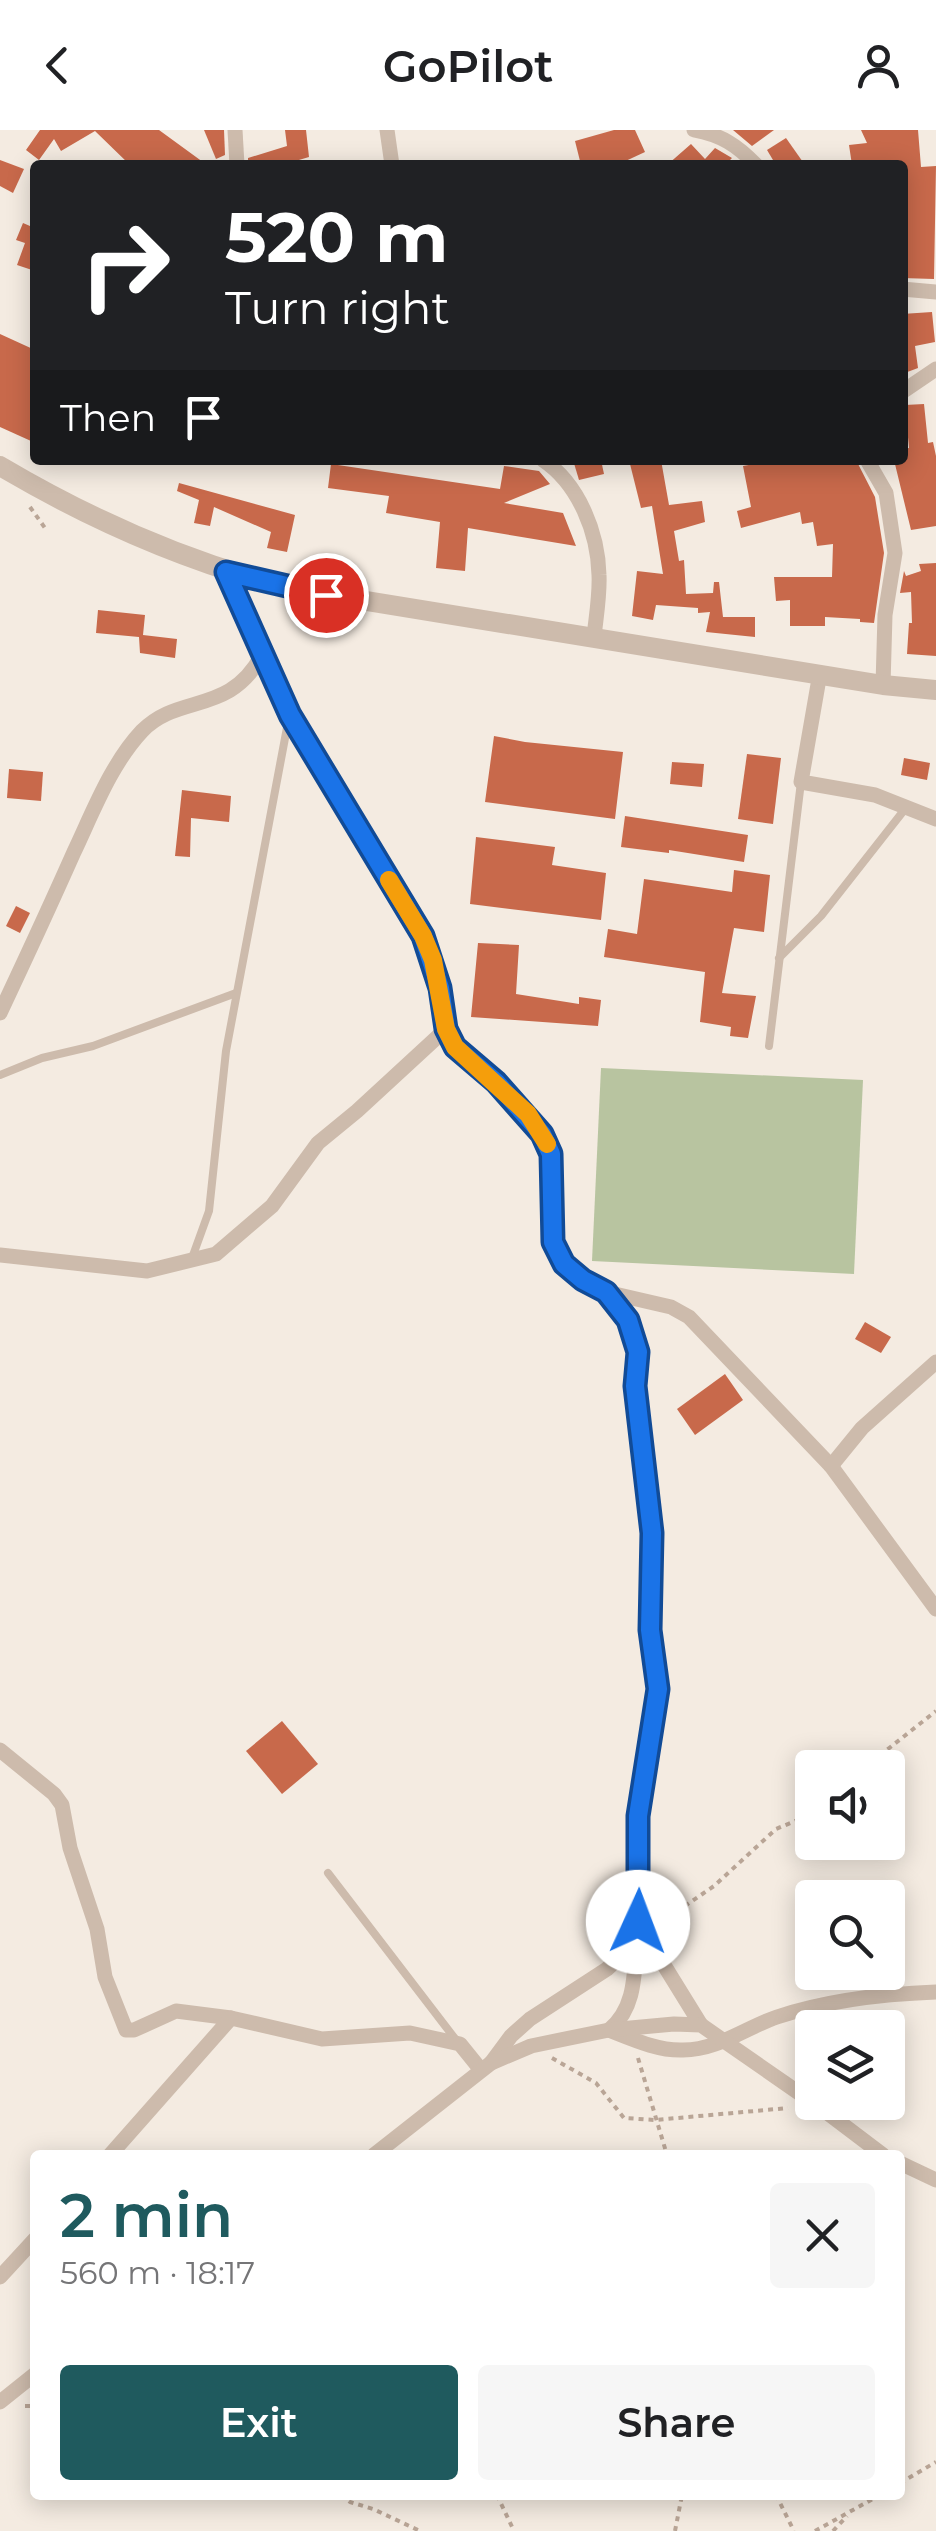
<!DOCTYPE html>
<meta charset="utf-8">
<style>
:root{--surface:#fff;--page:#f6f6f6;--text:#202124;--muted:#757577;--accent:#1f5a5e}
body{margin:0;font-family:Montserrat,sans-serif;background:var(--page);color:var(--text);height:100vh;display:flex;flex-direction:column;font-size:38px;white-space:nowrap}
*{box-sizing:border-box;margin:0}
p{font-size:32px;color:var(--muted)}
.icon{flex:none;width:55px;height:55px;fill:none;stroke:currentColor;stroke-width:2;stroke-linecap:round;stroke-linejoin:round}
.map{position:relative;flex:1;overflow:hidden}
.sheet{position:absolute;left:30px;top:2020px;width:875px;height:350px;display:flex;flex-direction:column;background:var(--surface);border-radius:10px;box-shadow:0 5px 25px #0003}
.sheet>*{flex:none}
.banner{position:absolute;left:30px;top:30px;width:878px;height:305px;border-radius:10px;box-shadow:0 5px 25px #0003;background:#202124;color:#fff;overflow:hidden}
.buttons{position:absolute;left:795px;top:1620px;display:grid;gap:20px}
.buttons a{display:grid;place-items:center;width:110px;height:110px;border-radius:10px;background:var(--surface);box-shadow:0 5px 25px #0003;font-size:50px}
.pin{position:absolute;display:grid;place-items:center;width:85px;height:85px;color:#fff;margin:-42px;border:5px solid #fff;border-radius:50%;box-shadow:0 2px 10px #0007}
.me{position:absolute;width:110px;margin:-55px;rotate:2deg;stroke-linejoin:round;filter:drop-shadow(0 0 8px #0008)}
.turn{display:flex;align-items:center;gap:35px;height:210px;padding:0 30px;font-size:45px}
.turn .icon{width:130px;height:130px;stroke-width:2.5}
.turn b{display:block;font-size:70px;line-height:85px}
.then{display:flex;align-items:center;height:95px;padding:0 30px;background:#0003;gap:20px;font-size:38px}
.round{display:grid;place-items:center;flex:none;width:105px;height:105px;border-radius:10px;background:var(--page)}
.summary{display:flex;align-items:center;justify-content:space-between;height:170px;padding:0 30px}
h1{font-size:60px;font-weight:600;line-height:75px;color:var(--accent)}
.action{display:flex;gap:20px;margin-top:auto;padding:20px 30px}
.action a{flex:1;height:115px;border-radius:10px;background:var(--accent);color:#fff;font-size:40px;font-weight:600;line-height:115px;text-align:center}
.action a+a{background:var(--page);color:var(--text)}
header{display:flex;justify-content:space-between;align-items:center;height:130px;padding:0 30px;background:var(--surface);font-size:45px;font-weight:600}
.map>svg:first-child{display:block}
.green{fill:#b8c4a0}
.building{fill:#c8694b}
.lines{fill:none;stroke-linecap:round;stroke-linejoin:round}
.path{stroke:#b9a596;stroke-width:4;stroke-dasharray:5 5;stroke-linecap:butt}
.service{stroke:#cdbbac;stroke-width:8}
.minor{stroke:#cdbbac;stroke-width:15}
.tertiary{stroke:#cdbbac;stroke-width:20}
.route-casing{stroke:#114b97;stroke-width:25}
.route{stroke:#1a73e8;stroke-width:18}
.slow{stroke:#f59e0b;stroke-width:18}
</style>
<header><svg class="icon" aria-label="back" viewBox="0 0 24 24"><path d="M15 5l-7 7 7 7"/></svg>GoPilot<svg class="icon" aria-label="person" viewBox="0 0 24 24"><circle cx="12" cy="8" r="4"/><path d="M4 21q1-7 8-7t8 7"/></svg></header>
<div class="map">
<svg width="936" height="2401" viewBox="0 0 936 2401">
<rect width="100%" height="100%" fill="#f4ebe1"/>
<!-- green -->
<path class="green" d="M601 938 863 950 854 1144 592 1131Z"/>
<!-- building -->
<g class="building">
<path d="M40 0H159L207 35H130L95 1 61 21 54 9 39 30 26 20Z"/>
<path d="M204 0H224L225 25 216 29Z"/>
<path d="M285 0H306L309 27 282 35H248V28L287 16Z"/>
<path d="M614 0H635L645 22 617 35H581L575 11Z"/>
<path d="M733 0H774L752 16Z"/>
<path d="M861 0H918L921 37 936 36 934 149 902 148V31L852 35 849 15 867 13Z"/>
<path d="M786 8 805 35H776L767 20Z"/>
<path d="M691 14 705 29 715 18 732 28 725 35H667Z"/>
<path d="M0 30 24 39 13 63 0 56Z"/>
<path d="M32 91H35V141L17 135 25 113 16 110 23 93 30 96Z"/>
<path d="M932 182 935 212 915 216 918 238 902 244V184Z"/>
<path d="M0 204 35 220V302L31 311 0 297Z"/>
<path d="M924 274 928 313 933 312 936 326V396L911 400 894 330H902V319L909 318 905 275Z"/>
<path d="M573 330H601L604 344 579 350Z"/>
<path d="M629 330H661L669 375 702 371 705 392 674 401 679 431 684 430 686 464 713 463 714 452H719L723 487H755V507L706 502 710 482 698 483V478L656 475 653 490 632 486 637 441 663 444 652 376 641 378Z"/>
<path d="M776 330H856L875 367 884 423 874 493 860 492V489L825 487V496H790V470L776 471 774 447H832L833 414 817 416 813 392 802 394 800 382 741 398 737 381 751 377 743 336Z"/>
<path d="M331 334 500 359 504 336 539 341 550 354 504 373 563 383 576 416 468 398 465 441 436 438 440 392 386 383 389 366 328 358Z"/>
<path d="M179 353 295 385 287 422 267 418 271 402 214 377 210 396 194 393 199 370 177 361Z"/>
<path d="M936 433V526L907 524 909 493H912L911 462 900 463 904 441 906 446 921 441 919 434Z"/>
<path d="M98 480 145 485 143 505 177 509 175 528 140 523 139 507 96 503Z"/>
<path d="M494 606 525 612 623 622 615 689 485 672Z"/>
<path d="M747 624 781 628 773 694 738 689Z"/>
<path d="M904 628 930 633 927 650 901 645Z"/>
<path d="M672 632 704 634 702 657 670 654Z"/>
<path d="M9 639 43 642 41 671 7 668Z"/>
<path d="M182 660 231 666 229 692 191 688 190 727 175 726Z"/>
<path d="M625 686 748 705 744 732 669 720V723L621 717Z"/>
<path d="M476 707 555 717 552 735 606 743 601 790 470 774Z"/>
<path d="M734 740 770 745 764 802 734 798 722 863 756 866 748 908 730 906 731 897 700 892 705 842 604 827 608 799 637 804 644 749 732 762Z"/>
<path d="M16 776 30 783 20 803 6 796Z"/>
<path d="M478 813 519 815 516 864 579 874V867L601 870 598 896 471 887Z"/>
<path d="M865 1192 891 1207 881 1223 855 1209Z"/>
<path d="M725 1244 743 1270 695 1305 677 1279Z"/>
<path d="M282 1591 318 1634 282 1664 246 1621Z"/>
</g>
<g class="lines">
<!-- path -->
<g class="path">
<path d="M30 377 45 398"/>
<path d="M864 1638 936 1581"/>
<path d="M660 1793 714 1756 776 1699 812 1684"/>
<path d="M552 1928 596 1953 624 1988 655 1990 788 1978"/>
<path d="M638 1928 667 2025"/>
<path d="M25 2276H35"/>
<path d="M900 2353 936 2332"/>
<path d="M341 2365 350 2372 373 2379 420 2401"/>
<path d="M497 2365 514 2401"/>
<path d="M776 2365 794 2401"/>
<path d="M675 2401 682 2365"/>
<path d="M815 2401 880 2365"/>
<path d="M833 2401 847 2386"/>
</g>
<!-- service -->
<g class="service">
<path d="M779 828 821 786 905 679"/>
<path d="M769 916 801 652"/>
<path d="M0 945 42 928 93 916 236 863"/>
<path d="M192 1128 209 1081 226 921 289 587"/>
<path d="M328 1743 456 1910"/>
</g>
<!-- minor -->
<g class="minor">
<path d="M235 0 237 35"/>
<path d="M387 0 392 35"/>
<path d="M694 0C721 5 737 15 756 35"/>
<path d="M902 159 936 162"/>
<path d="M902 262 936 239"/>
<path d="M543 330C579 354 598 403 599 445 600 465 596 487 594 507"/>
<path d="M867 330 886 363 895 423 885 485 883 555"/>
<path d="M226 443 290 585 423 806 440 858 446 899 455 917 496 952 542 1004 551 1024 553 1112 565 1134 583 1150 606 1162 671 1177 689 1187 831 1336 936 1479"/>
<path d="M820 543 801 652 875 665 936 689"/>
<path d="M0 883C25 830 50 776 74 722 93 682 111 634 142 601 179 563 229 586 262 525"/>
<path d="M0 1125 147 1141 216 1124 272 1076 318 1013 357 981 446 899"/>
<path d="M831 1336 862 1298 936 1232"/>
<path d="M0 1620 54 1664 62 1675 70 1718 97 1799 105 1847 126 1900H134L176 1881 231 1888 322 1909 410 1903 460 1914 481 1940"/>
<path d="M638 1793 701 1895"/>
<path d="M637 1806C634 1841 637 1877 609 1900 632 1909 658 1921 683 1920 718 1920 745 1898 777 1887 828 1870 882 1864 936 1862"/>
<path d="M491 1933 511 1906 530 1889 607 1839 627 1820 638 1793V1686L658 1559 650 1500 652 1403 637 1287 635 1256 638 1222 628 1190 606 1162"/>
<path d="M813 1972 883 2025"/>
<path d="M110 2025 231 1888"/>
<path d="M374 2025 491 1933 531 1916 609 1900 674 1894 701 1895 812 1972"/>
<path d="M900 2033 936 2050"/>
<path d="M0 2147 35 2109"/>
<path d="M0 2272 35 2244"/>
</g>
<!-- tertiary -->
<path class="tertiary" d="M0 336C93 391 188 433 293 459L883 555 936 560"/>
</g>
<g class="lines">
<defs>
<path id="route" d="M326 465 226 442 290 585 423 806 440 858 446 899 455 917 496 952 542 1004 551 1024 553 1112 564 1134 583 1150 606 1162 628 1190 638 1222 635 1256 652 1403 650 1500 658 1559 638 1686V1792"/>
</defs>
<!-- route casing -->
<use href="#route" class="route-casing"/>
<!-- route -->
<use href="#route" class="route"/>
<!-- slow -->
<path class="slow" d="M389 750 423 806 433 830 446 899 455 917 528 984 547 1014"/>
</g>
</svg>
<div class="buttons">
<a><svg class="icon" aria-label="sound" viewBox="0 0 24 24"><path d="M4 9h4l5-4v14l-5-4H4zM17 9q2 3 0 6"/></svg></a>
<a><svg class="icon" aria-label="search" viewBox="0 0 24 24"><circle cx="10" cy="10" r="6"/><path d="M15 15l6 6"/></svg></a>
<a><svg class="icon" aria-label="layers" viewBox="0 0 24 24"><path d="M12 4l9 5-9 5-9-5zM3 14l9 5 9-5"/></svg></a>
</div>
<div class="pin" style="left:326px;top:465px;background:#d93025"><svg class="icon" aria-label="arrive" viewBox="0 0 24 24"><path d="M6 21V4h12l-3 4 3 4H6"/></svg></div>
<svg class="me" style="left:638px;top:1792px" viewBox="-20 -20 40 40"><circle r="19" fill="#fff"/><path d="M0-13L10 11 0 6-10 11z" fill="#1a73e8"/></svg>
<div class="banner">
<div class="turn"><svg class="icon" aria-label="right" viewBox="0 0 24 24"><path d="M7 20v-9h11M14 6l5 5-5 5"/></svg><div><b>520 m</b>Turn right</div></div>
<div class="then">Then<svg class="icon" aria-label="arrive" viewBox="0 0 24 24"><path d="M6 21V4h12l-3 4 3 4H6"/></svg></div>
</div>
<section class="sheet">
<div class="summary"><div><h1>2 min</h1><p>560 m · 18:17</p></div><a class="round"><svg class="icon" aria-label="close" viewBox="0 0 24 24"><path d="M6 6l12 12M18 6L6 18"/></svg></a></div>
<div class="action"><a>Exit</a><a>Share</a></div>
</section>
</div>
